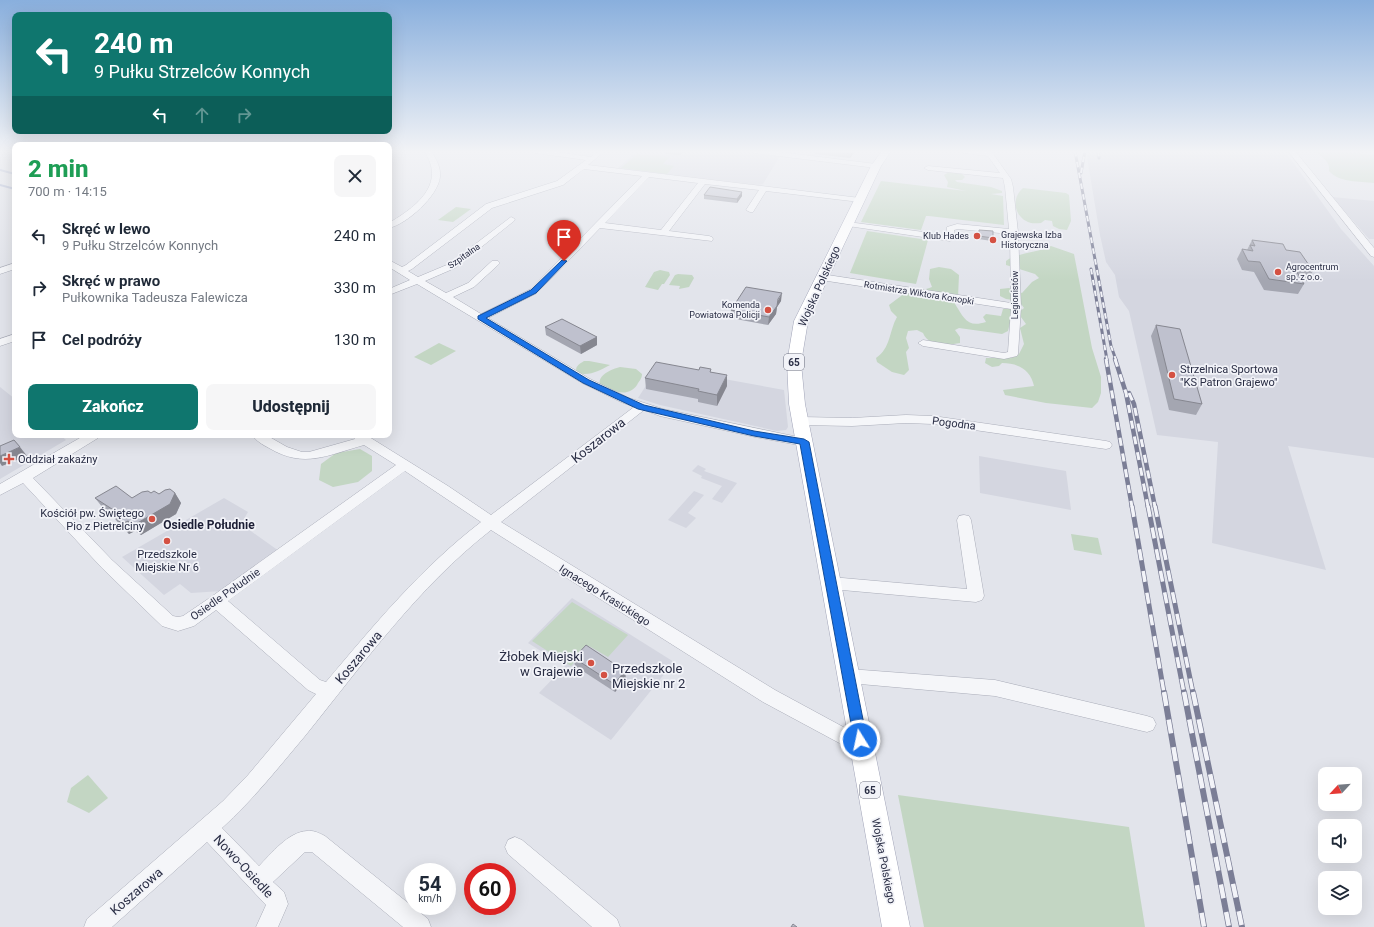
<!DOCTYPE html>
<html lang="pl">
<meta charset="utf-8">
<style>
:root{--surface:#fff;--page:#f6f6f7;--text:#1f2937;--muted:#747a83;--accent:#0f766e}
body{margin:0;font-family:Roboto,sans-serif;background:var(--page);color:var(--text);height:100vh;display:flex;flex-direction:column;font-size:15px;white-space:nowrap}
*{box-sizing:border-box;margin:0}
p{font-size:13px;color:var(--muted)}
.icon{flex:none;width:22px;height:22px;fill:none;stroke:currentColor;stroke-width:2;stroke-linecap:round;stroke-linejoin:round}
.map{position:relative;flex:1;overflow:hidden}
.side{position:absolute;left:12px;top:142px;width:380px;height:296px;display:flex;flex-direction:column;background:var(--surface);border-radius:8px;box-shadow:0 4px 16px #0002}
.side>*{flex:none}
.hud{position:absolute;left:12px;top:12px;width:380px;height:122px;border-radius:8px;box-shadow:0 4px 16px #0002;background:#0f766e;color:#fff;overflow:hidden}
.needle{width:26px;rotate:244deg}
.buttons{position:absolute;left:1318px;top:767px;display:grid;gap:8px}
.buttons a{display:grid;place-items:center;width:44px;height:44px;border-radius:8px;background:var(--surface);box-shadow:0 4px 16px #0002;font-size:20px}
.speed{position:absolute;left:404px;top:863px;display:flex;gap:8px;font-size:20px;font-weight:700;text-align:center}
.speed>*{display:grid;place-content:center;width:52px;height:52px;border-radius:50%;background:var(--surface);box-shadow:0 4px 16px #0002;line-height:1}
.speed small{font-size:10px;font-weight:400}
.speed .limit{border:6px solid #d22;background:#fff;color:#111}
.pin{position:absolute;display:grid;place-items:center;width:34px;height:34px;color:#fff;margin:-41px -17px;border-radius:50% 50% 50% 0;rotate:-45deg;box-shadow:0 0 4px #0007}
.pin .icon{rotate:45deg}
.me{position:absolute;width:44px;margin:-22px;rotate:350deg;stroke-linejoin:round;filter:drop-shadow(0 0 3px #0008)}
.turn{display:flex;align-items:center;gap:14px;height:84px;padding:0 16px;font-size:18px}
.turn .icon{width:52px;height:52px;stroke-width:2.5}
.turn b{display:block;font-size:28px;line-height:34px}
.lanes{display:flex;align-items:center;height:38px;padding:0 16px;background:#0003;justify-content:center;gap:20px;direction:ltr}
.lanes .off{opacity:.35}
.round{display:grid;place-items:center;flex:none;width:42px;height:42px;border-radius:8px;background:var(--page)}
.headline{display:flex;align-items:center;justify-content:space-between;height:68px;padding:0 16px}
h1{font-size:24px;font-weight:800;line-height:30px;color:#1e9e55}
.button{display:flex;gap:8px;margin-top:auto;padding:8px 16px}
.button a{flex:1;height:46px;border-radius:8px;background:var(--accent);color:#fff;font-size:16px;font-weight:800;line-height:46px;text-align:center}
.button a+a{background:var(--page);color:var(--text)}
ul{padding:0;list-style:none}
li{display:flex;align-items:center;gap:12px;height:52px;padding:0 16px}
li div{flex:1}
li b{display:block;font-size:15px}
li em{font-style:normal}
.map>svg:first-child{display:block}
.built{fill:#d4d6e0}
.green{fill:#c3d6c3}
.lines{fill:none;stroke-linecap:round;stroke-linejoin:round}
.stream{stroke:#9ca8cc;stroke-width:2}
.minor-casing{stroke:#aaadb9;stroke-width:1}
.major-casing{stroke:#a1a4b8;stroke-width:1}
.minor{fill:#f5f6f9;fill-rule:evenodd}
.major{fill:#fff;fill-rule:evenodd}
.rail-far3-casing{stroke:#7b7e96;stroke-width:3}
.rail-far2-casing{stroke:#7b7e96;stroke-width:4.5}
.rail-far1-casing{stroke:#7b7e96;stroke-width:5}
.rail-casing{stroke:#7b7e96;stroke-width:6}
.rail-far3{stroke:#f2f3f8;stroke-width:2;stroke-dasharray:5.5;stroke-linecap:butt}
.rail-far2{stroke:#f2f3f8;stroke-width:3;stroke-dasharray:8;stroke-linecap:butt}
.rail-far1{stroke:#f2f3f8;stroke-width:3.5;stroke-dasharray:11;stroke-linecap:butt}
.rail{stroke:#f2f3f8;stroke-width:4.5;stroke-dasharray:14;stroke-linecap:butt}
.wall{fill:#a4a6b1}
.shaded-wall{fill:#868790}
.building{fill:#bfc1ce;stroke:#868790}
.route{fill:#1a73e8;stroke:#114b97}
.poi-dot{fill:#d45143;stroke:#f2f3f8;stroke-width:1.5}
.labels{text-anchor:middle;stroke-width:3.5;stroke-linejoin:round;paint-order:stroke}
.far-poi-label{font-size:9px;fill:#292d44;stroke:#f2f3f8;text-anchor:start}
.far-street-label{font-size:9px;fill:#292d44;stroke:#f2f3f8}
.shield{fill:#f2f3f8;stroke:#65687a;stroke-width:1}
.shield-label{font-size:10px;font-weight:bold;fill:#292d44}
.street-label{font-size:11px;fill:#292d44;stroke:#f2f3f8}
.poi-label{font-size:11px;fill:#292d44;stroke:#f2f3f8;text-anchor:start}
.neighbourhood-label{font-size:12px;font-weight:bold;fill:#1c1e35;stroke:#f2f3f8}
.near-street-label{font-size:13px;fill:#292d44;stroke:#f2f3f8}
.near-poi-label{font-size:13px;fill:#292d44;stroke:#f2f3f8;text-anchor:end}
</style>
<div class="map">
<svg width="1374" height="927" viewBox="0 0 1374 927">
<rect width="100%" height="100%" fill="#e2e4eb"/>
<!-- built -->
<g class="built">
<path d="M637 151H783L763 184 758 185 618 168Z"/>
<path d="M1086 151H1285L1341 229 1374 266V458L1288 446 1326 570 1212 543 1218 442 1157 435 1129 311 1119 297 1115 275 1106 262 1100 235Z"/>
<path d="M1332 197 1374 201V239H1369Z"/>
<path d="M658 367 784 390 788 427 786 430 777 431 660 405 638 398Z"/>
<path d="M0 387 15 399V435H60L66 440 0 479Z"/>
<path d="M979 456 1066 471 1071 510 980 493Z"/>
<path d="M698 465 706 469 704 471 737 483 722 503 712 499 722 486 701 478 702 476 692 471Z"/>
<path d="M694 491 704 495 688 513 696 518 686 528 668 520Z"/>
<path d="M224 498 248 512 241 524 279 551 222 591 191 593 180 584 164 595 122 557Z"/>
<path d="M572 598 674 662 611 740 539 693 565 666 528 643Z"/>
</g>
<!-- green -->
<g class="green">
<path d="M1313 151H1337L1374 155V183C1359 181 1340 183 1329 171 1331 162 1321 155 1313 151Z"/>
<path d="M637 154 669 157 663 164 674 166 667 174 621 168Z"/>
<path d="M949 172 961 173 965 177 962 180H955L957 182 991 187 1002 191V193L991 194 1003 196 1004 225 929 216H926L921 230 861 222 881 181 966 191 947 187 948 182 944 175Z"/>
<path d="M1023 188 1066 193 1069 195 1071 221 1067 230 1059 229 1053 226 1052 221 1045 220 1041 223C1037 223 1032 224 1028 222 1014 216 1011 198 1023 188Z"/>
<path d="M456 207 471 209 453 222 438 220Z"/>
<path d="M867 231 928 240 916 284 850 273Z"/>
<path d="M1051 246 1074 254 1092 348 1101 377V393L1098 402 1092 408 1046 403 1005 395 1003 390 1034 386C1031 370 1018 363 1002 363L999 366 992 367 985 363 986 358H1011L1019 354 1024 344 1020 328 1026 324 1018 313 1024 308 1019 301 1006 299 1000 296V289L1009 288 1022 293 1032 282 1039 278 1035 274 1006 265V261C1019 252 1037 253 1051 246Z"/>
<path d="M939 267 951 269 959 275 958 297 955 304C964 318 967 328 986 322L983 317 986 314 1001 316 1003 309H1010L1013 310 1008 331 1002 334 959 328 955 330 960 337V343C949 345 928 347 923 333L917 330 908 331 906 338 909 348 906 352 909 370 904 375 892 372 877 362 876 358C891 348 889 331 897 317L891 311 889 305 901 296 902 293C913 290 923 291 932 287L929 279 930 269Z"/>
<path d="M660 270 669 272 670 275 664 284H662L658 290 645 287 654 272Z"/>
<path d="M678 274 692 275 694 278 689 287 679 289 680 286 669 285 675 275Z"/>
<path d="M439 343 456 351 431 365 414 357Z"/>
<path d="M584 361H589L610 365C598 371 591 376 577 373 574 367 579 364 584 361Z"/>
<path d="M620 367 636 369 642 374C642 379 639 381 637 385 627 399 612 390 600 385 597 375 612 369 620 367Z"/>
<path d="M360 449 372 456V471L358 482 333 487 319 480 321 464 336 453Z"/>
<path d="M1071 534 1098 538 1102 555 1074 550Z"/>
<path d="M572 602 628 635 608 657 589 646 571 666 532 641Z"/>
<path d="M88 775 108 798 89 813 67 802 71 788Z"/>
<path d="M898 795 1129 827 1145 927H924Z"/>
</g>
<g class="lines">
<!-- stream -->
<g class="stream">
<path d="M0 170 15 174"/>
<path d="M0 185 15 189"/>
</g>
<defs>
<g id="minor">
<path d="M424 151H431C436 159 441 167 440 177 438 196 407 224 389 228V223C416 207 447 184 424 151Z"/>
<path d="M532 151H550L591 157 598 151H605L588 165 860 198 864 200 860 202 766 191 753 212H750L746 210 759 190 705 184 669 231 709 236 712 237 713 239 712 241 600 228 537 293 488 318 590 379 629 398 663 409 808 439 810 442 808 445 804 446 755 437 660 416 644 410 501 522 775 690 847 729 868 735 870 741 868 747 861 750 843 745 763 702 491 530C418 587 363 664 305 736 278 768 253 800 222 828L259 866C271 854 288 832 307 831 313 830 319 833 325 836L428 919 431 927H403L312 852H305L273 882 284 892 288 904 278 927H256L266 905 207 842 112 927H84L87 919 223 801 248 775 316 694 308 690 216 610 194 626 178 631 162 626 102 568 23 483 0 495V484L85 435H100L98 438 33 478 112 560 173 616 178 617 183 616 211 597 396 465 364 445C328 455 304 469 269 448 263 445 256 441 252 435H266L287 447 302 452H309L355 439 351 435H366L448 486 491 515 634 407 621 402 582 383 417 284 389 295V289L410 280 389 267V260L402 267 406 265 486 204 557 181 586 160 535 153ZM584 169 642 176 531 289 481 314 453 297 474 287 498 265 500 263 498 261H492L468 283 446 293 425 281 455 268 514 221 515 219 511 217 449 264 418 277 408 271 412 269 492 208 563 185ZM649 177 698 183 661 230 605 223ZM405 471 481 522C421 568 374 625 326 682L320 680 228 601Z"/>
<path d="M751 151H772L876 164 880 166 876 168 754 153Z"/>
<path d="M961 151H991L1011 179 1013 187 1018 232 1021 307 1018 354 1017 356 1004 359 923 346 918 343 923 340 1004 353 1008 352 1011 309 821 280 816 277 821 274 1011 303 1010 234 958 229 954 230V238L950 241 848 226 844 224 848 222 946 235 947 227 957 224 1009 229 1005 187 1003 178 928 170 924 168 928 166 1000 173 988 156 964 153Z"/>
<path d="M1288 151H1295L1374 248V257L1371 256Z"/>
<path d="M15 263V269L0 274V268Z"/>
<path d="M15 334V341L0 346V339Z"/>
<path d="M906 415 933 416 1106 441 1110 442 1112 445 1110 448 1106 449 933 424 906 423 852 426 800 425 796 424 794 421 796 418 800 417 852 418Z"/>
<path d="M964 515 969 516 971 520 984 596 982 600 976 602 831 589 826 587 823 583 826 579 831 577 967 589 957 520 959 516Z"/>
<path d="M849 669 995 680 1147 716 1153 718 1156 724 1153 730 1147 732 995 696 849 683 843 681 840 676 843 671Z"/>
<path d="M515 837 522 840 617 919 620 927H592L508 854 505 847 508 840Z"/>
</g>
<path id="major" d="M882 151H891L881 166 808 321 801 363 805 404 910 927H882L789 404 787 363 794 321 871 166Z"/>
</defs>
<!-- minor casing -->
<use href="#minor" class="minor-casing"/>
<!-- major casing -->
<use href="#major" class="major-casing"/>
<!-- minor -->
<use href="#minor" class="minor"/>
<!-- major -->
<use href="#major" class="major"/>
<defs>
<g id="rail-far3">
<path d="M1075 151 1111 346 1116 360"/>
<path d="M1098 151 1099 158"/>
<path d="M1081 173 1085 151"/>
<path d="M1091 269 1107 360"/>
</g>
<g id="rail-far2">
<path d="M1106 359 1132 507"/>
<path d="M1115 359 1126 393 1148 507"/>
<path d="M1129 393 1134 404 1155 507"/>
</g>
<g id="rail-far1">
<path d="M1132 506 1164 693"/>
<path d="M1148 506 1184 693"/>
<path d="M1155 506 1193 693"/>
</g>
<g id="rail">
<path d="M1164 692 1204 927"/>
<path d="M1184 692 1229 927"/>
<path d="M1193 692 1242 927"/>
</g>
</defs>
<!-- rail-far3 casing -->
<use href="#rail-far3" class="rail-far3-casing"/>
<!-- rail-far2 casing -->
<use href="#rail-far2" class="rail-far2-casing"/>
<!-- rail-far1 casing -->
<use href="#rail-far1" class="rail-far1-casing"/>
<!-- rail casing -->
<use href="#rail" class="rail-casing"/>
<!-- rail-far3 -->
<use href="#rail-far3" class="rail-far3"/>
<!-- rail-far2 -->
<use href="#rail-far2" class="rail-far2"/>
<!-- rail-far1 -->
<use href="#rail-far1" class="rail-far1"/>
<!-- rail -->
<use href="#rail" class="rail"/>
</g>
<!-- wall -->
<g class="wall">
<path d="M666 151H684L680 155 666 154Z"/>
<path d="M816 151H855L850 158 815 154Z"/>
<path d="M704 195 742 196 737 203 704 199Z"/>
<path d="M979 230 993 238 992 241 978 239Z"/>
<path d="M1252 240 1286 250 1313 271 1307 281H1302L1304 284 1298 294 1264 290 1254 272 1242 270 1237 259 1242 249 1247 250Z"/>
<path d="M781 301 777 307 776 314 768 325 730 318 731 310Z"/>
<path d="M1156 325 1202 404 1196 415 1169 410 1151 336Z"/>
<path d="M545 327 597 337V345L581 354 546 335Z"/>
<path d="M711 372 727 386 717 406 698 402V399L646 389 645 378Z"/>
<path d="M175 493 181 503 176 514 141 535 135 531 129 534 119 524 112 515 103 508 95 498H132L159 494Z"/>
<path d="M574 658 626 679 615 692 575 666Z"/>
</g>
<!-- shaded-wall -->
<g class="shaded-wall">
<path d="M680 151H684L680 155Z"/>
<path d="M853 151H855L850 158 851 154Z"/>
<path d="M742 192V196L737 203V199Z"/>
<path d="M782 293 781 301 777 307 776 314 768 325 769 317Z"/>
<path d="M597 337V345L581 354 580 346Z"/>
<path d="M727 375V386L717 406V395Z"/>
<path d="M20 447 27 456 2 466 0 463V456Z"/>
<path d="M175 493 181 503 176 514 141 535 134 525Z"/>
<path d="M128 521 135 531 129 534 122 524Z"/>
<path d="M625 671 626 679 615 692 614 684Z"/>
</g>
<!-- building -->
<g class="building">
<path d="M826 151H853L851 154Z"/>
<path d="M710 187 742 192 737 199 704 195Z"/>
<path d="M979 230 993 231V238L979 236Z"/>
<path d="M1252 240 1283 244 1286 250 1300 252 1313 271 1295 269 1304 284 1269 279 1260 262 1248 261 1242 249 1253 251 1250 245 1255 246Z"/>
<path d="M746 287 782 293 778 299 777 306 769 317 731 310Z"/>
<path d="M562 319 597 337 580 346 545 327Z"/>
<path d="M1156 325 1180 329 1202 404 1174 399Z"/>
<path d="M656 362 699 370 700 367 711 369 710 372 727 375 717 395 698 391 699 389 645 378Z"/>
<path d="M14 440 20 447 0 456V446Z"/>
<path d="M116 486 132 498 142 492 148 491 151 493 154 491 159 494 165 490 170 489 175 493 170 504 134 525 128 521 122 524 111 514 115 511 95 498Z"/>
<path d="M586 645 625 671 614 684 574 658Z"/>
<path d="M793 924 797 927H791Z"/>
</g>
<!-- sky -->
<linearGradient id="sky" x2="0" y2="1"><stop stop-color="#89afdd"/><stop offset="0.54" stop-color="#f2f3f6"/><stop offset="1" stop-color="#f2f3f6" stop-opacity="0"/></linearGradient>
<rect width="1374" height="281" fill="url(#sky)"/>
<!-- route -->
<path class="route" d="M562 260 567 261 536 293 486 318 589 380 644 405 754 431 804 439 809 442 867 740 865 745 860 747 856 745 854 740 800 444 754 436 638 409 583 383 478 319V316L531 290Z"/>
<!-- markers -->
<g class="poi-dot">
<circle cx="977" cy="236" r="4"/>
<circle cx="993" cy="240" r="4"/>
<circle cx="1278" cy="272" r="4"/>
<circle cx="768" cy="310" r="4"/>
<circle cx="1172" cy="375" r="4"/>
<path d="M7 453h4v4h4v4h-4v4h-4v-4h-4v-4h4z"/>
<circle cx="152" cy="519" r="4"/>
<circle cx="167" cy="541" r="4"/>
<circle cx="591" cy="663" r="4"/>
<circle cx="604" cy="675" r="4"/>
</g>
<g class="labels">
<!-- far-poi labels -->
<g class="far-poi-label">
<text x="1001" y="238">Grajewska Izba<tspan x="1001" dy="10">Historyczna</tspan></text>
<text x="969" y="239" text-anchor="end">Klub Hades</text>
<text x="1286" y="270">Agrocentrum<tspan x="1286" dy="10">sp. z o.o.</tspan></text>
<text x="760" y="308" text-anchor="end">Komenda<tspan x="760" dy="10">Powiatowa Policji</tspan></text>
</g>
<!-- far-street labels -->
<g class="far-street-label">
<text transform="translate(464 256) rotate(-35)" y="3">Szpitalna</text>
<text transform="translate(919 293) rotate(9)" y="3">Rotmistrza Wiktora Konopki</text>
<text transform="translate(1015 295) rotate(-90)" y="3">Legionistów</text>
</g>
<!-- shield labels -->
<g class="shield">
<rect x="784" y="354" width="20" height="16" rx="3"/>
<rect x="860" y="782" width="20" height="16" rx="3"/>
</g>
<g class="shield-label">
<text x="794" y="366">65</text>
<text x="870" y="794">65</text>
</g>
<!-- street labels -->
<g class="street-label">
<text transform="translate(819 286) rotate(-66)" y="4">Wojska Polskiego</text>
<text transform="translate(954 423) rotate(7)" y="4">Pogodna</text>
<text transform="translate(225 594) rotate(-35)" y="4">Osiedle Południe</text>
<text transform="translate(605 595) rotate(32)" y="4">Ignacego Krasickiego</text>
<text transform="translate(884 861) rotate(79)" y="4">Wojska Polskiego</text>
</g>
<!-- poi labels -->
<g class="poi-label">
<text x="1180" y="373">Strzelnica Sportowa<tspan x="1180" dy="13">"KS Patron Grajewo"</tspan></text>
<text x="18" y="463">Oddział zakaźny</text>
<text x="144" y="517" text-anchor="end">Kościół pw. Świętego<tspan x="144" dy="13">Pio z Pietrelciny</tspan></text>
<text x="167" y="558" text-anchor="middle">Przedszkole<tspan x="167" dy="13">Miejskie Nr 6</tspan></text>
</g>
<!-- neighbourhood labels -->
<g class="neighbourhood-label">
<text x="209" y="529">Osiedle Południe</text>
</g>
<!-- near-street labels -->
<g class="near-street-label">
<text transform="translate(598 440) rotate(-38)" y="5">Koszarowa</text>
<text transform="translate(358 657) rotate(-50)" y="5">Koszarowa</text>
<text transform="translate(244 866) rotate(47)" y="5">Nowo-Osiedle</text>
<text transform="translate(136 891) rotate(-41)" y="5">Koszarowa</text>
</g>
<!-- near-poi labels -->
<g class="near-poi-label">
<text x="583" y="661">Żłobek Miejski<tspan x="583" dy="15">w Grajewie</tspan></text>
<text x="612" y="673" text-anchor="start">Przedszkole<tspan x="612" dy="15">Miejskie nr 2</tspan></text>
</g>
</g>
</svg>
<div class="buttons">
<a><svg class="needle" viewBox="-14 -14 28 28"><path d="M0-13l5 13h-10z" fill="#e53935"/><path d="M0 13l5-13h-10z" fill="#747a83"/></svg></a>
<a><svg class="icon" aria-label="sound" viewBox="0 0 24 24"><path d="M4 9h4l5-4v14l-5-4H4zM17 9q2 3 0 6"/></svg></a>
<a><svg class="icon" aria-label="layers" viewBox="0 0 24 24"><path d="M12 4l9 5-9 5-9-5zM3 14l9 5 9-5"/></svg></a>
</div>
<div class="speed"><div>54<small>km/h</small></div><div class="limit">60</div></div>
<div class="pin" style="left:564px;top:261px;background:#d93025"><svg class="icon" aria-label="arrive" viewBox="0 0 24 24"><path d="M6 21V4h12l-3 4 3 4H6"/></svg></div>
<svg class="me" style="left:860px;top:740px" viewBox="-20 -20 40 40"><circle r="17" fill="#1a73e8" stroke="#fff" stroke-width="3"/><path d="M0-11L8 9 0 5-8 9z" fill="#fff"/></svg>
<div class="hud">
<div class="turn"><svg class="icon" aria-label="left" viewBox="0 0 24 24"><path d="M17 20v-9H6M10 6l-5 5 5 5"/></svg><div><b>240 m</b>9 Pułku Strzelców Konnych</div></div>
<div class="lanes"><svg class="icon" aria-label="left" viewBox="0 0 24 24"><path d="M17 20v-9H6M10 6l-5 5 5 5"/></svg><svg class="icon off" aria-label="ahead" viewBox="0 0 24 24"><path d="M12 20V5M6 11l6-6 6 6"/></svg><svg class="icon off" aria-label="right" viewBox="0 0 24 24"><path d="M7 20v-9h11M14 6l5 5-5 5"/></svg></div>
</div>
<section class="side">
<div class="headline"><div><h1>2 min</h1><p>700 m · 14:15</p></div><a class="round"><svg class="icon" aria-label="close" viewBox="0 0 24 24"><path d="M6 6l12 12M18 6L6 18"/></svg></a></div>
<ul>
<li><svg class="icon" aria-label="left" viewBox="0 0 24 24"><path d="M17 20v-9H6M10 6l-5 5 5 5"/></svg><div><b>Skręć w lewo</b><p>9 Pułku Strzelców Konnych</p></div><em>240 m</em></li>
<li><svg class="icon" aria-label="right" viewBox="0 0 24 24"><path d="M7 20v-9h11M14 6l5 5-5 5"/></svg><div><b>Skręć w prawo</b><p>Pułkownika Tadeusza Falewicza</p></div><em>330 m</em></li>
<li><svg class="icon" aria-label="arrive" viewBox="0 0 24 24"><path d="M6 21V4h12l-3 4 3 4H6"/></svg><div><b>Cel podróży</b></div><em>130 m</em></li>
</ul>
<div class="button"><a>Zakończ</a><a>Udostępnij</a></div>
</section>
</div>
